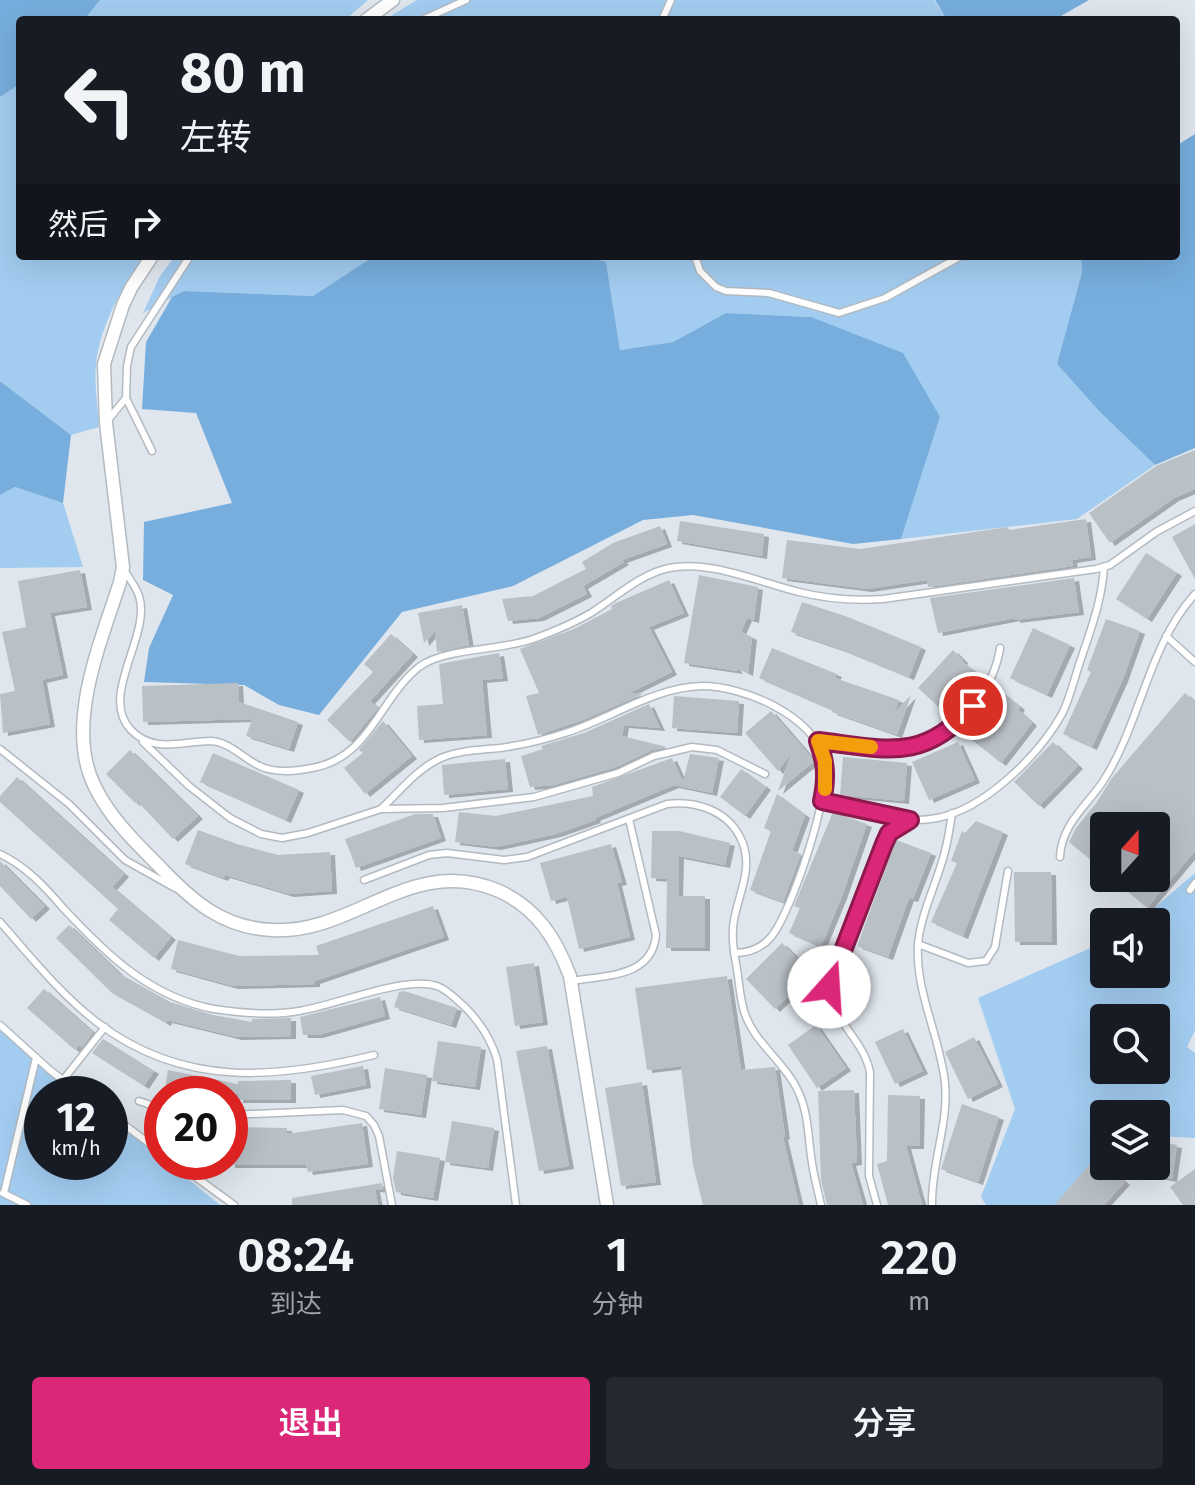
<!DOCTYPE html>
<html lang="zh">
<meta charset="utf-8">
<style>
:root{--surface:#171b24;--page:#242831;--text:#f1f3f6;--muted:#9ea1a6;--accent:#db2777}
body{margin:0;font-family:"Fira Sans","Noto Sans SC",sans-serif;background:var(--page);color:var(--text);height:100vh;display:flex;flex-direction:column;font-size:30px;white-space:nowrap}
*{box-sizing:border-box;margin:0}
p{font-size:26px;color:var(--muted)}
.icon{flex:none;width:44px;height:44px;fill:none;stroke:currentColor;stroke-width:2;stroke-linecap:round;stroke-linejoin:round}
.map{position:relative;height:1205px;overflow:hidden}
.side{display:flex;flex-direction:column;background:var(--surface);flex:1}
.side>*{flex:none}
.guide{position:absolute;left:16px;top:16px;width:1164px;height:244px;border-radius:8px;box-shadow:0 8px 32px #0002;background:#171b24;color:var(--text);overflow:hidden}
.needle{width:52px;rotate:21deg}
.controls{position:absolute;left:1090px;top:812px;display:grid;gap:16px}
.controls a{display:grid;place-items:center;width:80px;height:80px;border-radius:8px;background:var(--surface);box-shadow:0 8px 32px #0002;font-size:40px}
.speed{position:absolute;left:24px;top:1076px;display:flex;gap:16px;font-size:40px;font-weight:700;text-align:center}
.speed>*{display:grid;place-content:center;width:104px;height:104px;border-radius:50%;background:var(--surface);box-shadow:0 8px 32px #0002;line-height:1}
.speed small{font-size:20px;font-weight:400}
.speed .limit{border:12px solid #d22;background:#fff;color:#111}
.pin{position:absolute;display:grid;place-items:center;width:68px;height:68px;color:#fff;margin:-34px;border:4px solid #fff;border-radius:50%;box-shadow:0 2px 8px #0007}
.me{position:absolute;width:88px;margin:-44px;rotate:19deg;stroke-linejoin:round;filter:drop-shadow(0 0 6px #0008)}
.turn{display:flex;align-items:center;gap:28px;height:168px;padding:0 32px;font-size:36px}
.turn .icon{width:104px;height:104px;stroke-width:2.5}
.turn b{display:block;font-size:56px;line-height:68px}
.then{display:flex;align-items:center;height:76px;padding:0 32px;background:#0003;gap:16px;font-size:30px}
.eta{display:flex;justify-content:space-evenly;align-items:center;height:136px;text-align:center}
.eta b{font-size:48px;font-weight:600;line-height:56px}
.cta{display:flex;gap:16px;margin-top:auto;padding:16px 32px}
.cta a{flex:1;height:92px;border-radius:8px;background:var(--accent);color:#fff;font-size:32px;font-weight:600;line-height:92px;text-align:center}
.cta a+a{background:var(--page);color:var(--text)}
.map>svg:first-child{display:block}
.green{fill:#a2ccf0;fill-rule:evenodd}
.forest{fill:#77aedd}
.building{fill:#b9c0c6;filter:url(#shadow)}
.lines{fill:none;stroke-linecap:round;stroke-linejoin:round}
.service-casing{stroke:#b3bac0;stroke-width:9}
.minor-casing{stroke:#b3bac0;stroke-width:15}
.service{stroke:#fff;stroke-width:6}
.minor{stroke:#fff;stroke-width:12}
.route-casing{stroke:#8e194d;stroke-width:20}
.route{stroke:#db2777;stroke-width:14}
.slow{stroke:#f59e0b;stroke-width:14}
</style>
<div class="map">
<svg width="1195" height="1205" viewBox="0 0 1195 1205">
<defs>
<filter id="shadow"><feDropShadow dx="5" dy="3" stdDeviation="0" flood-color="#0004"/></filter>
</defs>
<rect width="100%" height="100%" fill="#dfe6ed"/>
<!-- green -->
<g class="green">
<path d="M100 0H368L345 20H84Z"/>
<path d="M417 0H934L947 20H384Z"/>
<path d="M20 84V256H145C122 286 100 326 96 364 94 384 98 407 99 427L71 435 0 381V97Z"/>
<path d="M175 256H374L313 296 184 291 143 313 160 276Z"/>
<path d="M586 256H1081L1082 272 1057 364 1099 411 1155 465 1077 519 901 539 940 417 811 317 726 313 673 342 620 350 606 262Z"/>
<path d="M15 487 63 503 83 567 0 568V495Z"/>
<path d="M1195 873V1030L1187 1047 1195 1053V1138L1156 1136V1114H1104V1145L1059 1205H986L981 1197 1015 1109 978 998 1104 942V974H1156V922H1138ZM1104 1018H1156V1070H1104Z"/>
<path d="M0 1028 82 1094H42V1162H110V1117L162 1158V1162H167L220 1205H0Z"/>
</g>
<!-- forest -->
<g class="forest">
<path d="M0 0H100L84 20H20V84L0 97Z"/>
<path d="M935 0H1089L1054 20H947Z"/>
<path d="M1195 134V448L1155 465 1099 411 1057 364 1082 272 1081 256H1176V146Z"/>
<path d="M374 256H586L606 262 620 350 673 342 726 313 811 317 903 353 940 417 901 539 853 544 693 515 643 520 513 586 402 612 319 715 279 705 244 685 144 682 149 648 173 595 143 580 144 522 232 503 196 413 142 409 146 342 172 297 184 291 313 296Z"/>
<path d="M0 381 71 435 63 503 15 487 0 495Z"/>
</g>
<!-- building -->
<g class="building">
<path d="M1195 450V489L1174 498 1110 543 1089 513 1156 466Z"/>
<path d="M1086 519 1091 557 1072 560 1073 566 928 587 927 580 867 589 782 578 787 540 860 549 1008 527 1009 530Z"/>
<path d="M680 521 764 534 762 556 677 541Z"/>
<path d="M1195 524V579L1172 537Z"/>
<path d="M660 526 667 544 622 560 624 562 583 586 587 594 539 618 508 621 502 599 533 596 586 569 582 562 613 543Z"/>
<path d="M1146 553 1177 573 1147 619 1116 599Z"/>
<path d="M80 570 87 607 50 613 63 675 42 680 50 724 3 733 0 694 15 691 2 632 26 627 18 581Z"/>
<path d="M699 575 758 587 754 620 747 618 741 632 752 637 748 673 735 667 738 671 684 663Z"/>
<path d="M1074 578 1079 612 1015 620V618L938 633 930 598Z"/>
<path d="M669 580 684 613 649 627 672 672 629 693 643 694 580 721 538 735 526 696 539 693 520 649 574 629 612 609 611 606 616 603Z"/>
<path d="M802 602 848 617 921 647 909 677 841 649 791 632Z"/>
<path d="M462 605 469 645 437 652 435 631 424 643 418 613Z"/>
<path d="M1106 619 1140 631 1123 679 1092 747 1063 734 1091 672 1087 670Z"/>
<path d="M1033 628 1070 645 1047 695 1010 678Z"/>
<path d="M391 634 413 654 370 701 378 708 350 742 327 720 373 672 364 664Z"/>
<path d="M772 648 837 674 835 678 899 700 894 713 911 695 897 735 832 712 833 710 759 678Z"/>
<path d="M953 650 963 660 962 662 980 675 945 713 918 688Z"/>
<path d="M499 653 503 678 482 680 487 735 419 740 417 706 443 704 439 664Z"/>
<path d="M238 683 239 702 298 722 289 749 246 736 252 719 143 722 142 686Z"/>
<path d="M1001 692 1020 707 1018 710 1032 723 1001 763 967 736Z"/>
<path d="M1185 693 1195 702V851L1147 908 1112 878H1156V826H1104V871L1069 842 1076 828 1097 802 1112 778Z"/>
<path d="M674 696 739 701 737 733 672 728Z"/>
<path d="M649 704 660 728 624 725 622 736 667 747 652 750 616 767 554 785 530 787 521 756 543 749 541 746 584 733Z"/>
<path d="M771 711 818 765 812 763 778 791 792 752 778 771 745 733Z"/>
<path d="M383 721 412 756 365 794 344 768 363 753 359 750Z"/>
<path d="M958 742 975 780 929 800 912 762Z"/>
<path d="M1053 742 1078 766 1039 806 1014 782Z"/>
<path d="M130 750 198 816 173 839 137 801 135 803 106 774Z"/>
<path d="M213 753 299 790 286 820 200 782Z"/>
<path d="M690 754 719 758 712 793 674 785 595 818 596 820 556 834 496 847 455 842 459 812 496 816 593 796 592 787 672 758 683 782Z"/>
<path d="M843 757 907 763 904 801 840 795Z"/>
<path d="M505 759 508 789 444 795 442 765Z"/>
<path d="M741 769 766 787 745 816 720 797Z"/>
<path d="M17 777 124 874 112 887 171 937 154 958 109 920 118 909 0 802V796Z"/>
<path d="M777 794 805 815 792 851 801 854 783 902 750 890 771 831 764 828Z"/>
<path d="M833 812 867 824 842 896 821 947 789 933 800 908 794 906Z"/>
<path d="M415 814H433L441 838 356 868 345 839Z"/>
<path d="M976 821 1003 832 963 936 931 922 957 863 951 861 962 831 965 833Z"/>
<path d="M198 830 237 844 278 855 330 852 332 891 289 894 225 875 223 878 185 864Z"/>
<path d="M652 831H679L730 843 725 865 679 856 678 896H705V948H666L667 879 651 878Z"/>
<path d="M896 840 931 853 913 899 909 898 888 957 857 946Z"/>
<path d="M611 844 622 882 617 883 630 937 579 949 567 897 551 901 540 863Z"/>
<path d="M0 861 45 906 31 919 0 886Z"/>
<path d="M1014 872H1051L1052 942H1015Z"/>
<path d="M433 906 444 937 315 981V984L233 986 171 969 178 940 239 956 319 955 316 946Z"/>
<path d="M69 925 120 974 170 1002 213 1015 252 1022V1019L291 1018V1036L237 1037 167 1020 166 1023 112 993 56 938Z"/>
<path d="M782 943 812 973 775 1009 746 979Z"/>
<path d="M534 963 543 1022 515 1026 506 967Z"/>
<path d="M727 976 741 1070 775 1067 785 1136 783 1137 799 1205H703L693 1165 681 1066 647 1070 635 988Z"/>
<path d="M44 989 93 1032 82 1047 79 1045 75 1050 27 1008Z"/>
<path d="M404 991 457 1008 451 1025 394 1007 399 992Z"/>
<path d="M380 997 385 1016 318 1035H303L300 1017Z"/>
<path d="M816 1025 846 1068 817 1088 788 1045Z"/>
<path d="M903 1029 923 1071 895 1084 875 1042Z"/>
<path d="M974 1037 998 1084 968 1099 945 1052Z"/>
<path d="M103 1039 154 1071 144 1086 92 1053Z"/>
<path d="M438 1041 481 1047 475 1087 432 1081Z"/>
<path d="M547 1046 569 1166 539 1171 516 1051Z"/>
<path d="M363 1066 366 1085 315 1095 311 1076Z"/>
<path d="M385 1068 427 1075 421 1115 379 1109Z"/>
<path d="M168 1070 238 1084V1081L291 1080V1100H238V1094H191L165 1089Z"/>
<path d="M642 1082 656 1182 621 1186 605 1088Z"/>
<path d="M854 1090 857 1162 851 1163 863 1205H827L821 1180 818 1091Z"/>
<path d="M888 1095 920 1096 919 1146H906L922 1205H888L877 1164 887 1161Z"/>
<path d="M962 1104 999 1117 978 1182 941 1169Z"/>
<path d="M452 1121 494 1128 488 1168 445 1162Z"/>
<path d="M362 1123 368 1164 308 1172 306 1165H230V1127L287 1128V1134Z"/>
<path d="M1156 1141 1177 1145 1172 1179 1156 1176Z"/>
<path d="M397 1151 440 1158 433 1198 396 1192 393 1178Z"/>
<path d="M1096 1157 1125 1182 1104 1205H1054Z"/>
<path d="M1195 1169V1205H1183L1170 1187Z"/>
<path d="M382 1183 383 1190 375 1189 378 1205H292V1198Z"/>
</g>
<g class="lines">
<defs>
<g id="service">
<path d="M422 20 466 0"/>
<path d="M662 20 671 0"/>
<path d="M695 256 700 271 716 287 726 291 769 293 839 313 885 298 961 256"/>
<path d="M126 398 152 451"/>
<path d="M108 420 126 398 127 366 131 347 190 256"/>
<path d="M124 570C129 578 136 587 139 596 152 635 98 696 131 730 154 754 183 741 211 741 228 742 240 755 254 763 271 774 293 772 312 768 370 758 379 699 419 667 446 647 503 651 536 638 555 631 574 623 591 613 615 598 640 574 669 568 711 560 758 582 799 592 827 599 854 601 883 599L1096 569 1110 565 1156 532 1195 511"/>
<path d="M1166 636 1195 662"/>
<path d="M818 741C882 749 930 762 975 704 988 687 997 669 1000 648"/>
<path d="M143 742 189 786 230 818 261 834 282 838 308 833 381 809 443 808 534 797 618 773 654 756 692 747 717 750 765 774"/>
<path d="M0 749 69 804 125 860 175 888"/>
<path d="M822 801C858 809 900 826 937 818 985 809 1039 755 1062 714 1071 696 1075 675 1082 656 1092 626 1102 599 1104 567"/>
<path d="M381 809C399 792 418 768 441 758 460 750 481 750 500 748 522 745 544 740 565 733 610 719 654 687 702 686 744 686 814 716 825 760 832 790 792 912 771 937 761 949 749 953 734 953"/>
<path d="M0 854C27 867 45 887 64 909 107 955 150 997 214 1009 241 1013 272 1016 299 1011 334 1006 405 975 437 986 448 990 457 1000 466 1008 481 1024 490 1038 497 1059L516 1205"/>
<path d="M1060 857C1061 826 1085 807 1102 783 1141 724 1147 647 1195 594"/>
<path d="M364 880 429 855 447 853 504 860 527 857 667 804C696 800 727 811 740 837 755 865 739 892 734 920 731 936 734 953 737 969 739 982 740 998 744 1011 753 1042 785 1062 798 1091 809 1114 808 1139 812 1163 814 1177 818 1191 821 1205"/>
<path d="M1190 890 1195 883"/>
<path d="M0 922C31 957 61 995 98 1023 184 1088 276 1079 374 1055"/>
<path d="M918 944 968 963 986 961 995 947 1008 871"/>
<path d="M571 981C605 975 652 978 656 935L629 819"/>
<path d="M0 1025 51 1071 82 1094"/>
<path d="M63 1080 105 1027"/>
<path d="M139 1101 162 1109"/>
<path d="M110 1114 162 1153"/>
<path d="M230 1115 343 1110 366 1116 374 1125 379 1136 392 1205"/>
<path d="M175 1162 234 1205"/>
<path d="M3 1193 27 1205"/>
<path d="M4 1193 36 1058"/>
<path d="M877 1205 869 1176 870 1072C864 1042 838 1025 830 996 825 972 873 872 884 844L889 833 910 820"/>
<path d="M932 1205C931 1164 949 1123 945 1083 940 1036 915 992 918 944 921 913 936 885 944 855 948 841 950 827 952 813"/>
</g>
<g id="minor">
<path d="M366 20 393 0"/>
<path d="M152 256 131 288 123 305 104 364 106 423 123 567 120 582C101 642 64 726 95 787 110 818 136 843 160 867 192 901 223 928 272 930 354 935 412 853 499 891 537 908 556 939 570 976L607 1205"/>
</g>
</defs>
<!-- service casing -->
<use href="#service" class="service-casing"/>
<!-- minor casing -->
<use href="#minor" class="minor-casing"/>
<!-- service -->
<use href="#service" class="service"/>
<!-- minor -->
<use href="#minor" class="minor"/>
</g>
<g class="lines">
<defs>
<path id="route" d="M829 987 884 844 889 833 910 820 822 801C827 778 826 763 818 741 886 749 923 763 973 706"/>
</defs>
<!-- route casing -->
<use href="#route" class="route-casing"/>
<!-- route -->
<use href="#route" class="route"/>
<!-- slow -->
<path class="slow" d="M825 789V761L818 741 871 747"/>
</g>
</svg>
<div class="controls">
<a><svg class="needle" viewBox="-14 -14 28 28"><path d="M0-13l5 13h-10z" fill="#e53935"/><path d="M0 13l5-13h-10z" fill="#9ea1a6"/></svg></a>
<a><svg class="icon" aria-label="sound" viewBox="0 0 24 24"><path d="M4 9h4l5-4v14l-5-4H4zM17 9q2 3 0 6"/></svg></a>
<a><svg class="icon" aria-label="search" viewBox="0 0 24 24"><circle cx="10" cy="10" r="6"/><path d="M15 15l6 6"/></svg></a>
<a><svg class="icon" aria-label="layers" viewBox="0 0 24 24"><path d="M12 4l9 5-9 5-9-5zM3 14l9 5 9-5"/></svg></a>
</div>
<div class="speed"><div>12<small>km/h</small></div><div class="limit">20</div></div>
<div class="pin" style="left:973px;top:706px;background:#d93025"><svg class="icon" aria-label="arrive" viewBox="0 0 24 24"><path d="M6 21V4h12l-3 4 3 4H6"/></svg></div>
<svg class="me" style="left:829px;top:987px" viewBox="-20 -20 40 40"><circle r="19" fill="#fff"/><path d="M0-13L10 11 0 6-10 11z" fill="#db2777"/></svg>
<div class="guide">
<div class="turn"><svg class="icon" aria-label="left" viewBox="0 0 24 24"><path d="M17 20v-9H6M10 6l-5 5 5 5"/></svg><div><b>80 m</b>左转</div></div>
<div class="then">然后<svg class="icon" aria-label="right" viewBox="0 0 24 24"><path d="M7 20v-9h11M14 6l5 5-5 5"/></svg></div>
</div>
</div>
<section class="side">
<div class="eta">
<div><b>08:24</b><p>到达</p></div>
<div><b>1</b><p>分钟</p></div>
<div><b>220</b><p>m</p></div>
</div>
<div class="cta"><a>退出</a><a>分享</a></div>
</section>
